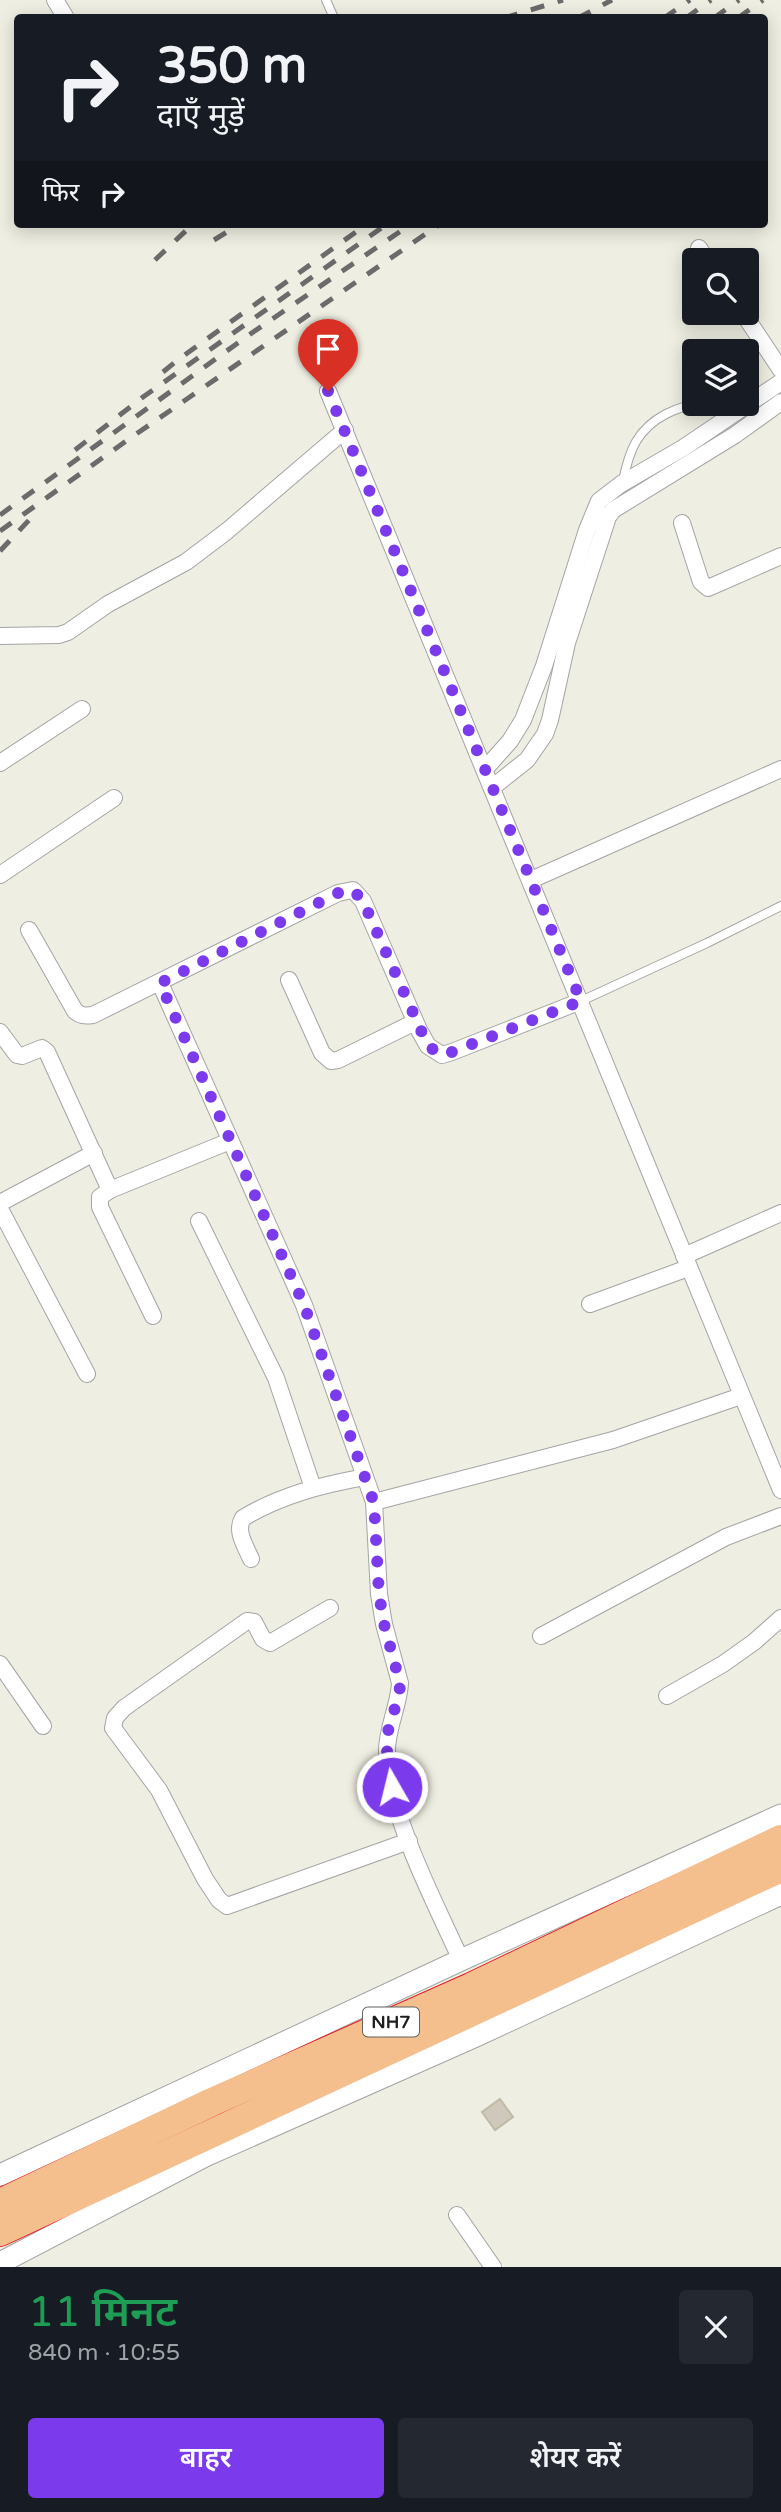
<!DOCTYPE html>
<html lang="hi">
<meta charset="utf-8">
<style>
:root{--surface:#171b24;--page:#242831;--text:#f1f3f6;--muted:#9ea1a6;--accent:#7c3aed}
body{margin:0;font-family:"Varela Round","Noto Sans Devanagari",sans-serif;background:var(--page);color:var(--text);height:100vh;display:flex;flex-direction:column;font-size:26px;white-space:nowrap}
*{box-sizing:border-box;margin:0}
p{font-size:23px;color:var(--muted)}
.icon{flex:none;width:38px;height:38px;fill:none;stroke:currentColor;stroke-width:2;stroke-linecap:round;stroke-linejoin:round}
.map{position:relative;height:2267px;overflow:hidden}
.details{display:flex;flex-direction:column;background:var(--surface);flex:1}
.details>*{flex:none}
.guide{position:absolute;left:14px;top:14px;width:754px;height:214px;border-radius:7px;box-shadow:0 4px 18px #0003;background:#171b24;color:var(--text);overflow:hidden}
.controls{position:absolute;left:682px;top:248px;display:grid;gap:14px}
.controls a{display:grid;place-items:center;width:77px;height:77px;border-radius:7px;background:var(--surface);box-shadow:0 4px 18px #0003;font-size:35px}
.pin{position:absolute;display:grid;place-items:center;width:60px;height:60px;color:#fff;margin:-72px -30px;border-radius:50% 50% 50% 0;rotate:-45deg;box-shadow:0 0 7px #0007}
.pin .icon{rotate:45deg}
.me{position:absolute;width:77px;margin:-38px;rotate:352deg;stroke-linejoin:round;filter:drop-shadow(0 0 5px #0008)}
.turn{display:flex;align-items:center;gap:24px;height:147px;padding:0 28px;font-size:32px}
.turn .icon{width:91px;height:91px;stroke-width:2.5}
.turn b{display:block;font-size:49px;line-height:60px}
.then{display:flex;align-items:center;height:66px;padding:0 28px;background:#0003;gap:14px;font-size:26px}
.round{display:grid;place-items:center;flex:none;width:74px;height:74px;border-radius:7px;background:var(--page)}
.headline{display:flex;align-items:center;justify-content:space-between;height:119px;padding:0 28px}
h1{font-size:42px;font-weight:600;line-height:52px;color:#1e9e55}
.button{display:flex;gap:14px;margin-top:auto;padding:14px 28px}
.button a{flex:1;height:80px;border-radius:7px;background:var(--accent);color:#fff;font-size:28px;font-weight:600;line-height:80px;text-align:center}
.button a+a{background:var(--page);color:var(--text)}
.map>svg:first-child{display:block}
.building{fill:#cfc9bb;stroke:#c1b9a3;stroke-width:2}
.lines{fill:none;stroke-linecap:round;stroke-linejoin:round}
.service-casing{stroke:#a4a4a4;stroke-width:10}
.minor-casing{stroke:#a4a4a4;stroke-width:18}
.tertiary-casing{stroke:#a4a4a4;stroke-width:23}
.trunk-casing{stroke:#e21925;stroke-width:30}
.service{stroke:#fff;stroke-width:8}
.minor{stroke:#fff;stroke-width:16}
.tertiary{stroke:#fff;stroke-width:21}
.trunk{stroke:#f5be8d;stroke-width:28}
.rail{stroke:#6b6b6b;stroke-width:5;stroke-dasharray:14 14;stroke-linecap:butt}
.route{stroke:#7c3aed;stroke-width:12;stroke-dasharray:0 21.6}
.labels{text-anchor:middle;stroke-width:5;stroke-linejoin:round;paint-order:stroke}
.shield{fill:#fff;stroke:#616161;stroke-width:2}
.shield-label{font-size:18px;font-weight:bold;fill:#1d1d1d}
</style>
<div class="map">
<svg width="781" height="2267" viewBox="0 0 781 2267">
<rect width="100%" height="100%" fill="#efeee2"/>
<!-- building -->
<path class="building" d="M500 2099 513 2117 495 2130 482 2112Z"/>
<g class="lines">
<defs>
<g id="service">
<path d="M326 0 334 18"/>
<path d="M623 481C629 451 637 429 666 414 676 409 686 405 697 405 710 405 723 409 735 411"/>
<path d="M581 1001 707 943 781 906"/>
</g>
<g id="minor">
<path d="M55 0 66 18"/>
<path d="M699 248 707 261"/>
<path d="M743 313 781 370"/>
<path d="M328 391 781 1490"/>
<path d="M682 523 701 582 708 588 781 556"/>
<path d="M0 636 59 635 68 632 108 604 186 562 227 531 345 430"/>
<path d="M0 763 82 709"/>
<path d="M485 769 510 741 523 720 544 666 587 530 599 501 621 484 683 448 781 382"/>
<path d="M493 787 527 760 545 734 550 720 567 643 608 517 613 510 735 435 781 402"/>
<path d="M0 875 114 798"/>
<path d="M531 880 781 769"/>
<path d="M29 930 75 1011C81 1016 85 1016 93 1015L338 893 353 890 363 901 419 1030 428 1046 442 1055 452 1052 581 1001"/>
<path d="M289 980 322 1053 331 1061 338 1060 415 1022"/>
<path d="M160 983 304 1305 374 1502 379 1594 384 1624 400 1683C399 1706 387 1727 387 1751 389 1817 434 1900 461 1960"/>
<path d="M0 1032 17 1055 22 1056 42 1048 47 1052 110 1190"/>
<path d="M0 1203 94 1153"/>
<path d="M0 1209 87 1374"/>
<path d="M199 1221 276 1378 313 1488"/>
<path d="M684 1256 781 1213"/>
<path d="M590 1304 688 1268"/>
<path d="M153 1316 100 1207V1197L110 1190 230 1141"/>
<path d="M374 1502 613 1440 741 1396"/>
<path d="M251 1559C245 1545 235 1531 243 1518 281 1495 322 1485 365 1477"/>
<path d="M330 1608 270 1643 263 1639 254 1622 247 1621 124 1708 115 1718 113 1728 159 1790 205 1879 219 1900 227 1906 409 1841"/>
<path d="M541 1636 726 1537 781 1516"/>
<path d="M0 1664 43 1726"/>
<path d="M667 1696 723 1664 754 1642 781 1618"/>
<path d="M457 2215 493 2267"/>
</g>
<g id="tertiary">
<path d="M0 2175 461 1960 781 1815"/>
<path d="M0 2263 205 2156 476 2036 781 1894"/>
</g>
<g id="trunk">
<path d="M0 2203 212 2102 471 1987 781 1839"/>
<path d="M0 2232 781 1868"/>
</g>
</defs>
<!-- service casing -->
<use href="#service" class="service-casing"/>
<!-- minor casing -->
<use href="#minor" class="minor-casing"/>
<!-- tertiary casing -->
<use href="#tertiary" class="tertiary-casing"/>
<!-- trunk casing -->
<use href="#trunk" class="trunk-casing"/>
<!-- service -->
<use href="#service" class="service"/>
<!-- minor -->
<use href="#minor" class="minor"/>
<!-- tertiary -->
<use href="#tertiary" class="tertiary"/>
<!-- trunk -->
<use href="#trunk" class="trunk"/>
<!-- rail -->
<g class="rail">
<path d="M504 18 563 0"/>
<path d="M578 18 612 0"/>
<path d="M664 18 690 0"/>
<path d="M686 18 711 0"/>
<path d="M714 18 739 0"/>
<path d="M738 18 763 0"/>
<path d="M214 240 240 224"/>
<path d="M155 260 193 224"/>
<path d="M163 372 179 359 367 224"/>
<path d="M75 450 143 397 387 224"/>
<path d="M0 515 246 337 411 224"/>
<path d="M0 531 129 439 440 224"/>
<path d="M0 551 31 518"/>
</g>
</g>
<g class="lines">
<!-- route -->
<path class="route" d="M328 391 581 1001 452 1052 442 1055 428 1046 363 901 353 890 338 893 160 983 304 1305 374 1503 379 1594 384 1624 400 1683C400 1700 391 1715 388 1732 385 1750 389 1769 392 1787"/>
</g>
<g class="labels">
<!-- shield labels -->
<rect class="shield" x="363" y="2007.5" width="56" height="29" rx="5"/>
<g class="shield-label">
<text x="391" y="2028">NH7</text>
</g>
</g>
</svg>
<div class="controls">
<a><svg class="icon" aria-label="search" viewBox="0 0 24 24"><circle cx="10" cy="10" r="6"/><path d="M15 15l6 6"/></svg></a>
<a><svg class="icon" aria-label="layers" viewBox="0 0 24 24"><path d="M12 4l9 5-9 5-9-5zM3 14l9 5 9-5"/></svg></a>
</div>
<div class="pin" style="left:328px;top:391px;background:#d93025"><svg class="icon" aria-label="arrive" viewBox="0 0 24 24"><path d="M6 21V4h12l-3 4 3 4H6"/></svg></div>
<svg class="me" style="left:392px;top:1787px" viewBox="-20 -20 40 40"><circle r="17" fill="#7c3aed" stroke="#fff" stroke-width="3"/><path d="M0-11L8 9 0 5-8 9z" fill="#fff"/></svg>
<div class="guide">
<div class="turn"><svg class="icon" aria-label="right" viewBox="0 0 24 24"><path d="M7 20v-9h11M14 6l5 5-5 5"/></svg><div><b>350 m</b>दाएँ मुड़ें</div></div>
<div class="then">फिर<svg class="icon" aria-label="right" viewBox="0 0 24 24"><path d="M7 20v-9h11M14 6l5 5-5 5"/></svg></div>
</div>
</div>
<section class="details">
<div class="headline"><div><h1>11 मिनट</h1><p>840 m · 10:55</p></div><a class="round"><svg class="icon" aria-label="close" viewBox="0 0 24 24"><path d="M6 6l12 12M18 6L6 18"/></svg></a></div>
<div class="button"><a>बाहर</a><a>शेयर करें</a></div>
</section>
